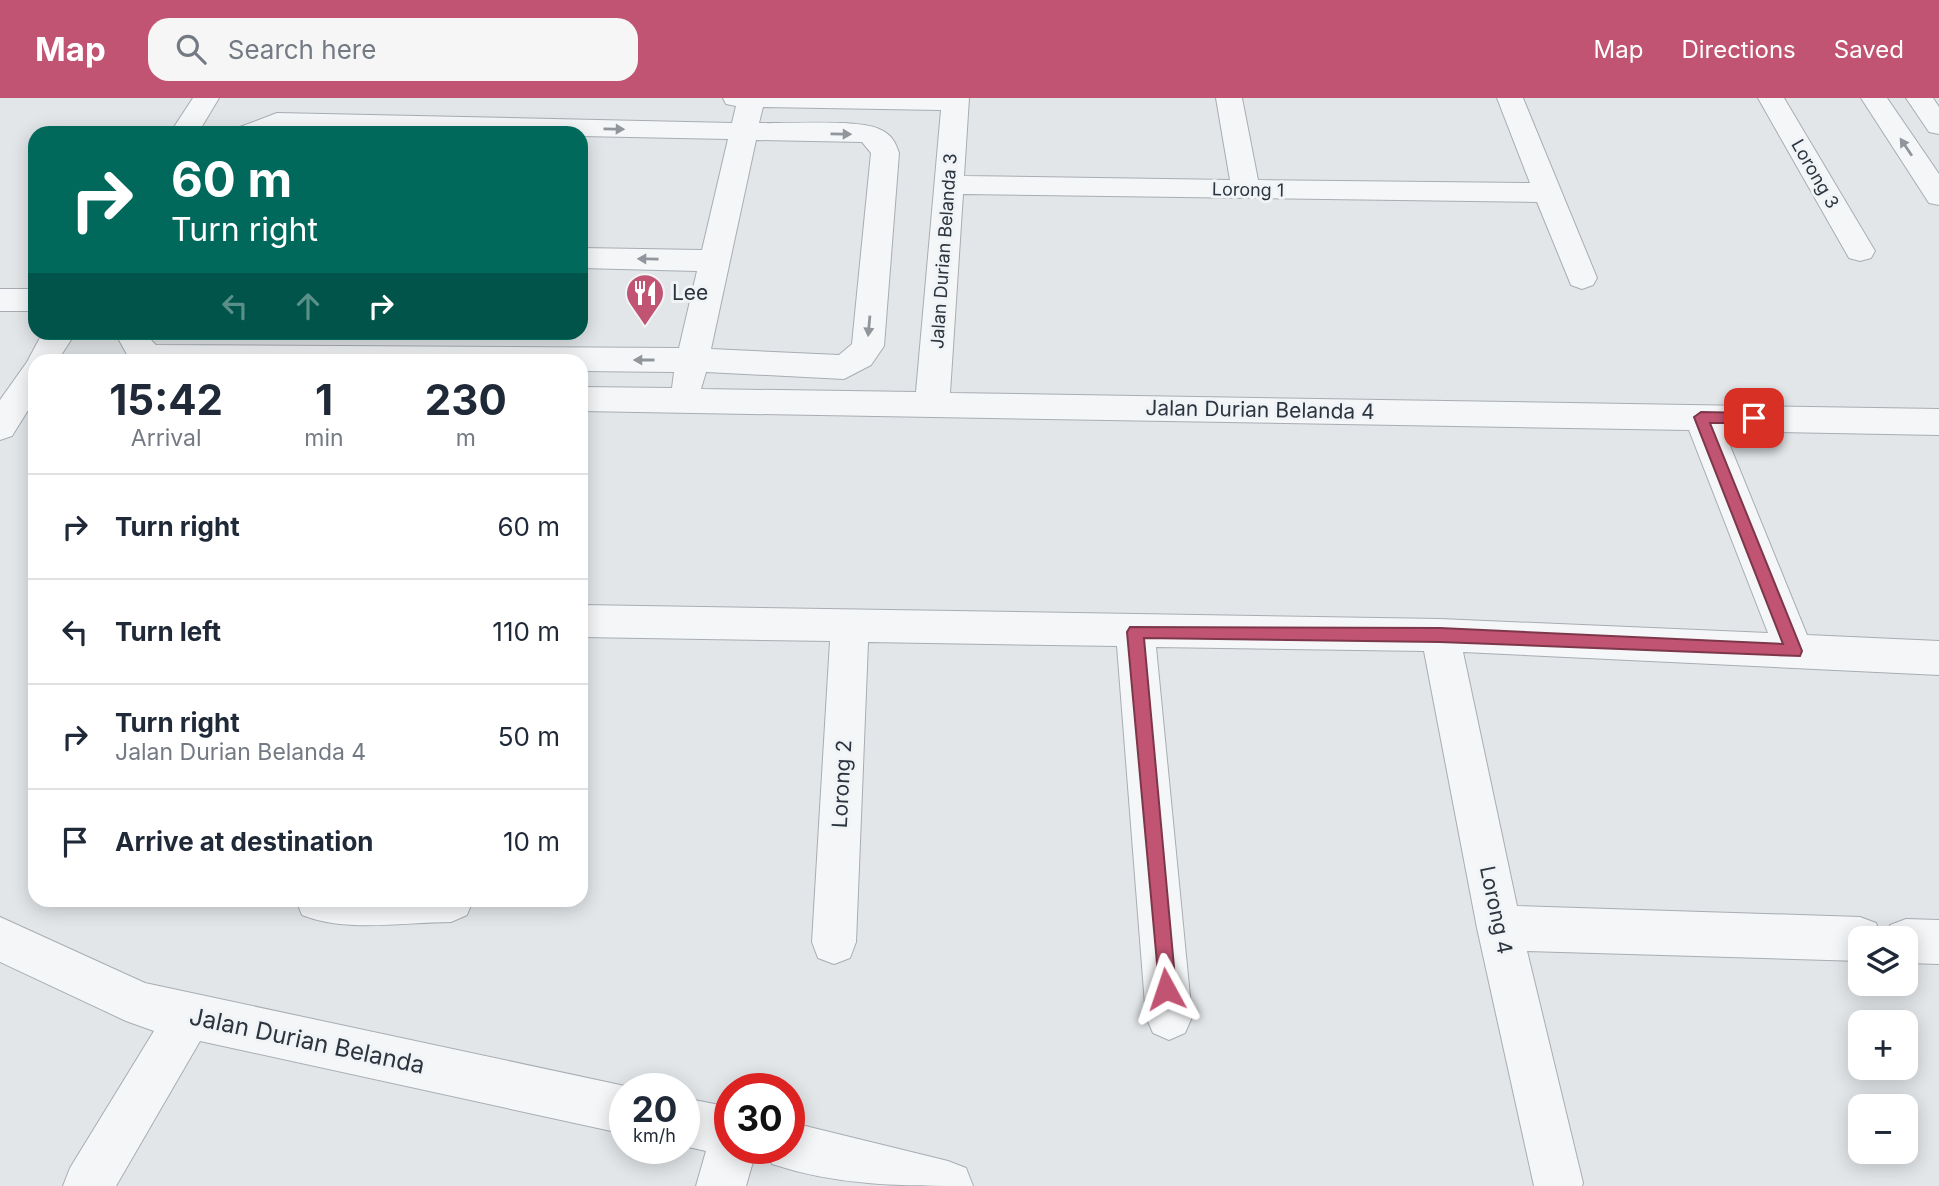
<!DOCTYPE html>
<meta charset="utf-8">
<style>
:root{--surface:#fff;--page:#f6f6f7;--text:#1f2937;--muted:#747a83;--line:#e0e1e3;--accent:#c15472}
body{margin:0;font-family:Inter,sans-serif;background:var(--page);color:var(--text);height:100vh;display:flex;flex-direction:column;font-size:26px;white-space:nowrap}
*{box-sizing:border-box;margin:0}
p{font-size:23px;color:var(--muted)}
.icon{flex:none;width:38px;height:38px;fill:none;stroke:currentColor;stroke-width:2;stroke-linecap:round;stroke-linejoin:round}
.map{position:relative;flex:1;overflow:hidden}
.sheet{position:absolute;left:28px;top:256px;width:560px;height:553px;display:flex;flex-direction:column;background:var(--surface);border-radius:21px;box-shadow:0 4px 18px #0003}
.sheet>*{flex:none}
.guide{position:absolute;left:28px;top:28px;width:560px;height:214px;border-radius:21px;box-shadow:0 4px 18px #0003;background:#00695c;color:#fff;overflow:hidden}
.fabs{position:absolute;left:1848px;top:828px;display:grid;gap:14px}
.fabs a{display:grid;place-items:center;width:70px;height:70px;border-radius:14px;background:var(--surface);box-shadow:0 4px 18px #0003;font-size:35px}
.speed{position:absolute;left:609px;top:975px;display:flex;gap:14px;font-size:35px;font-weight:700;text-align:center}
.speed>*{display:grid;place-content:center;width:91px;height:91px;border-radius:50%;background:var(--surface);box-shadow:0 4px 18px #0003;line-height:1}
.speed small{font-size:18px;font-weight:400}
.speed .limit{border:10px solid #d22;background:#fff;color:#111}
.pin{position:absolute;display:grid;place-items:center;width:60px;height:60px;color:#fff;margin:-30px;border-radius:14px;box-shadow:0 4px 10px #0006}
.me{position:absolute;width:77px;margin:-38px;rotate:355deg;stroke-linejoin:round;filter:drop-shadow(0 0 5px #0008)}
.turn{display:flex;align-items:center;gap:24px;height:147px;padding:0 28px;font-size:32px}
.turn .icon{width:91px;height:91px;stroke-width:2.5}
.turn b{display:block;font-size:49px;line-height:60px}
.lanes{display:flex;align-items:center;height:66px;padding:0 28px;background:#0003;justify-content:center;gap:35px;direction:ltr}
.lanes .off{opacity:.35}
.eta{display:flex;justify-content:space-evenly;align-items:center;height:119px;text-align:center}
.eta b{font-size:42px;font-weight:700;line-height:49px}
ul{padding:0;list-style:none}
li{display:flex;align-items:center;gap:21px;height:105px;padding:0 28px;border-top:2px solid var(--line)}
li div{flex:1}
li b{display:block;font-size:26px}
li em{font-style:normal}
header{display:flex;align-items:center;gap:42px;box-sizing:border-box;height:98px;padding:0 35px;background:var(--accent);color:#fff}
header strong{font-size:33px}
nav{display:flex;gap:38px;margin-inline-start:auto;font-size:24px}
.search{width:490px;height:63px;background:var(--page);display:flex;align-items:center;gap:18px;box-sizing:border-box;padding:0 24px;border-radius:21px;color:var(--muted);font-size:26px}
.map>svg:first-child{display:block}
.lines{fill:none;stroke-linecap:round;stroke-linejoin:round}
.minor-casing{stroke:#a8adb3;stroke-width:2}
.minor{fill:#f4f6f8;fill-rule:evenodd}
.oneway{fill:#90969c}
.route{fill:#c15472;stroke:#7d374a;stroke-width:2}
.labels{text-anchor:middle;stroke-width:6;stroke-linejoin:round;paint-order:stroke}
.far-street-label{font-size:18px;fill:#2c353f;stroke:#f1f4f7}
.poi-label{font-size:21px;fill:#2c353f;stroke:#f1f4f7;text-anchor:start}
.street-label{font-size:21px;fill:#2c353f;stroke:#f1f4f7}
.near-street-label{font-size:24px;fill:#2c353f;stroke:#f1f4f7}
</style>
<header>
<strong>Map</strong>
<div class="search"><svg class="icon" aria-label="search" viewBox="0 0 24 24"><circle cx="10" cy="10" r="6"/><path d="M15 15l6 6"/></svg>Search here</div>
<nav><a>Map</a><a>Directions</a><a>Saved</a></nav>
</header>
<div class="map">
<svg width="1939" height="1088" viewBox="0 0 1939 1088">
<rect width="100%" height="100%" fill="#e2e6e9"/>
<g class="lines">
<defs>
<g id="minor">
<path d="M193 0H219L198 35H170Z"/>
<path d="M723 0H969L964 78 1230 82 1216 0H1242L1258 82 1530 85 1497 0H1523L1597 180 1593 187 1582 191 1571 187 1537 104 963 96 950 295 1939 311V337L1724 333 1807 537 1939 543V577L1463 554 1517 808 1860 819 1876 825 1882 840H1860V863L1527 853 1583 1085 1582 1088H1534L1477 830 1424 553 1156 549 1192 919 1185 935 1169 942 1153 935 1146 919 1117 548 868 544 856 844 850 860 834 866 818 860 812 844 830 543 581 539V507L1440 521 1768 535 1689 332 581 313V289L672 290 674 274 581 273V262H130L119 242 123 234H155L151 242 156 247 679 250 697 173 581 170V150L702 152 728 41 581 38V35L281 31 273 35H236L240 29 277 15 732 25 736 8 726 6ZM763 9 941 12 916 294 701 291 706 274 844 281 871 267 884 248 899 55C895 43 891 36 879 31 858 21 786 26 759 25ZM756 42 862 44 871 55 852 246 839 257 711 251Z"/>
<path d="M1758 0H1784L1875 153 1871 160 1860 163 1849 160Z"/>
<path d="M1861 0H1887L1939 76V107L1929 105Z"/>
<path d="M1906 0H1933L1939 9V36L1929 34Z"/>
<rect x="0" y="191" width="35" height="22"/>
<path d="M43 234H76L58 262H35V301L12 338 0 342V302L27 264Z"/>
<path d="M296 802H473L467 817 451 824C404 824 346 835 302 817Z"/>
<path d="M0 819 145 885 625 988 632 990H625V1036L200 943 116 1088H63L70 1070 154 933 126 923 0 864Z"/>
<path d="M1906 821 1939 822V866L1906 865V840H1885L1890 827Z"/>
<path d="M684 1000 730 1009V1050H757L746 1088H696L706 1053 684 1048Z"/>
<path d="M789 1024 948 1063 966 1070 973 1088C902 1088 838 1088 772 1066L765 1050H789Z"/>
</g>
</defs>
<!-- minor casing -->
<use href="#minor" class="minor-casing"/>
<!-- minor -->
<use href="#minor" class="minor"/>
</g>
<!-- one-way arrows -->
<defs><path id="oneway-solid" d="M-6-.8H1V-3.2L6.5 0L1 3.2V.8H-6Z" transform="scale(1.75)"/></defs>
<g class="oneway">
<use href="#oneway-solid" transform="translate(614 31) rotate(1)"/>
<use href="#oneway-solid" transform="translate(841 36) rotate(1)"/>
<use href="#oneway-solid" transform="translate(1906 49) rotate(-124)"/>
<use href="#oneway-solid" transform="translate(648 161) rotate(-179)"/>
<use href="#oneway-solid" transform="translate(869 228) rotate(95)"/>
<use href="#oneway-solid" transform="translate(644 262) rotate(-180)"/>
</g>
<!-- route -->
<path class="route" d="M1701 314 1754 315 1761 320 1754 325H1710L1802 553 1800 558 1440 544 1144 540 1176 891 1173 898 1166 901 1160 898 1127 534 1130 529 1440 530 1783 546 1694 319Z"/>
<!-- icons -->
<defs>
<symbol id="restaurant-pin" viewBox="-11 -11 22 30"><path d="M0 17L-7.5 6A9.5 9.5 0 1 1 7.5 6Z" fill="#c15472" stroke="#f1f4f7"/><path d="M-5-6h1v4h1v-4h1v4h1v-4h1v5L-1.5 .5V6h-2V.5L-5-1ZM5-6V6H3V1.5H1.5Q1.5-4 5-6Z" fill="#fff"/></symbol>
</defs>
<g fill-rule="evenodd">
<use href="#restaurant-pin" x="623" y="173" width="44" height="60"/>
</g>
<g class="labels">
<!-- far-street labels -->
<g class="far-street-label">
<text transform="translate(1815 76) rotate(60)" y="6">Lorong 3</text>
<text transform="translate(1248 92) rotate(1)" y="6">Lorong 1</text>
<text transform="translate(944 153) rotate(-86)" y="6">Jalan Durian Belanda 3</text>
</g>
<!-- poi labels -->
<g class="poi-label">
<text x="672" y="202">Lee</text>
</g>
<!-- street labels -->
<g class="street-label">
<text transform="translate(1260 312) rotate(1)" y="7">Jalan Durian Belanda 4</text>
<text transform="translate(842 686) rotate(-87)" y="7">Lorong 2</text>
<text transform="translate(1496 812) rotate(78)" y="7">Lorong 4</text>
</g>
<!-- near-street labels -->
<g class="near-street-label">
<text transform="translate(307 943) rotate(12)" y="8">Jalan Durian Belanda</text>
</g>
</g>
</svg>
<div class="fabs">
<a><svg class="icon" aria-label="layers" viewBox="0 0 24 24"><path d="M12 4l9 5-9 5-9-5zM3 14l9 5 9-5"/></svg></a>
<a>+</a>
<a>−</a>
</div>
<div class="speed"><div>20<small>km/h</small></div><div class="limit">30</div></div>
<div class="pin" style="left:1754px;top:320px;background:#d93025"><svg class="icon" aria-label="arrive" viewBox="0 0 24 24"><path d="M6 21V4h12l-3 4 3 4H6"/></svg></div>
<svg class="me" style="left:1166px;top:891px" viewBox="-20 -20 40 40"><path d="M0-17L14 15 0 8-14 15z" fill="#c15472" stroke="#fff" stroke-width="4"/></svg>
<div class="guide">
<div class="turn"><svg class="icon" aria-label="right" viewBox="0 0 24 24"><path d="M7 20v-9h11M14 6l5 5-5 5"/></svg><div><b>60 m</b>Turn right</div></div>
<div class="lanes"><svg class="icon off" aria-label="left" viewBox="0 0 24 24"><path d="M17 20v-9H6M10 6l-5 5 5 5"/></svg><svg class="icon off" aria-label="ahead" viewBox="0 0 24 24"><path d="M12 20V5M6 11l6-6 6 6"/></svg><svg class="icon" aria-label="right" viewBox="0 0 24 24"><path d="M7 20v-9h11M14 6l5 5-5 5"/></svg></div>
</div>
<section class="sheet">
<div class="eta">
<div><b>15:42</b><p>Arrival</p></div>
<div><b>1</b><p>min</p></div>
<div><b>230</b><p>m</p></div>
</div>
<ul>
<li><svg class="icon" aria-label="right" viewBox="0 0 24 24"><path d="M7 20v-9h11M14 6l5 5-5 5"/></svg><div><b>Turn right</b></div><em>60 m</em></li>
<li><svg class="icon" aria-label="left" viewBox="0 0 24 24"><path d="M17 20v-9H6M10 6l-5 5 5 5"/></svg><div><b>Turn left</b></div><em>110 m</em></li>
<li><svg class="icon" aria-label="right" viewBox="0 0 24 24"><path d="M7 20v-9h11M14 6l5 5-5 5"/></svg><div><b>Turn right</b><p>Jalan Durian Belanda 4</p></div><em>50 m</em></li>
<li><svg class="icon" aria-label="arrive" viewBox="0 0 24 24"><path d="M6 21V4h12l-3 4 3 4H6"/></svg><div><b>Arrive at destination</b></div><em>10 m</em></li>
</ul>
</section>
</div>
